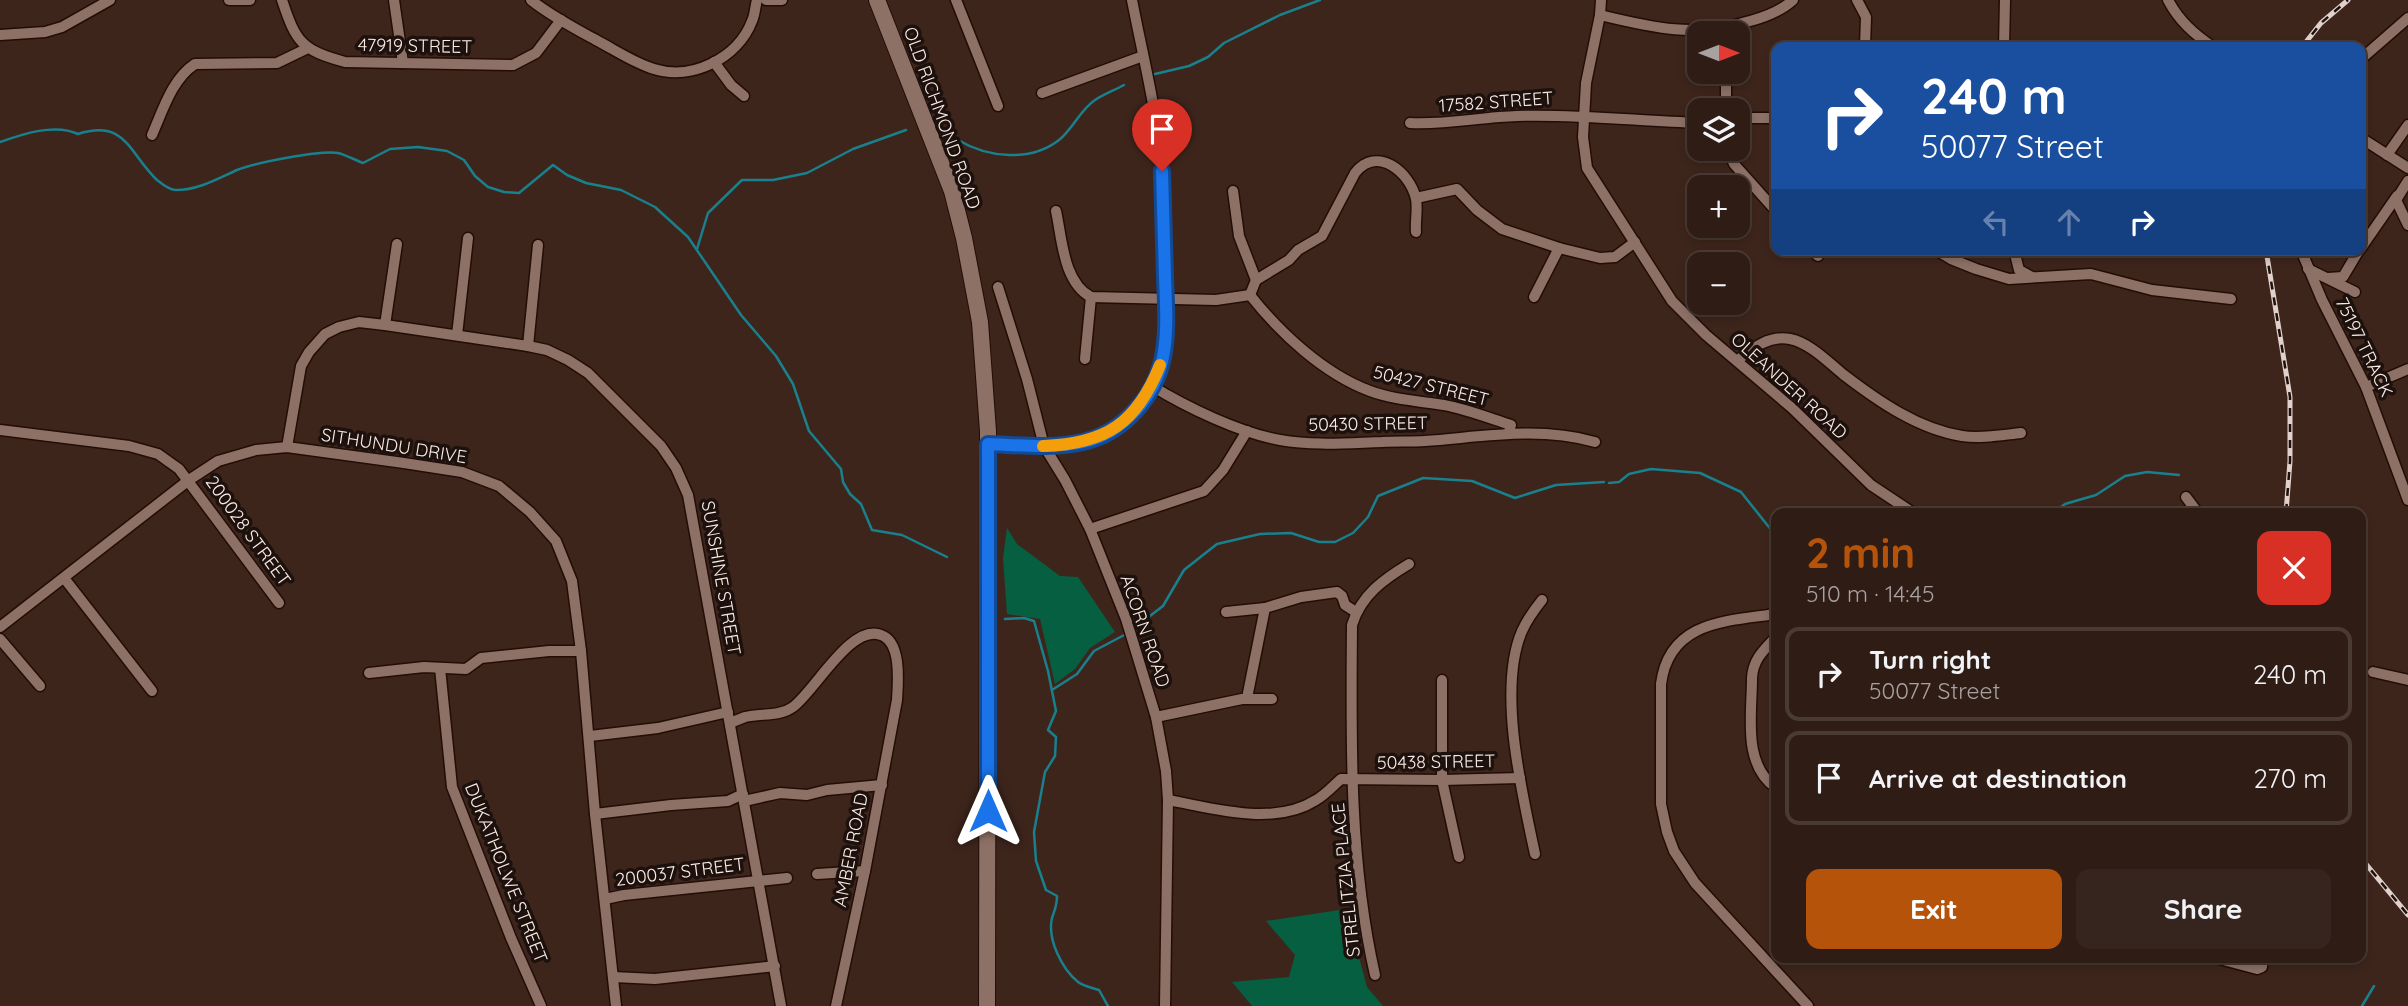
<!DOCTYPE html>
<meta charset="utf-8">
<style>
:root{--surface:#2e1c15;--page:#36251e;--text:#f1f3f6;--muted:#a7a1a0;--line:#493a34;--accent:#b45309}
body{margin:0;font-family:Quicksand,sans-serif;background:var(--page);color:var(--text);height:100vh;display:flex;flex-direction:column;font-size:26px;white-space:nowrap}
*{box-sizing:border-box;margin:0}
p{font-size:23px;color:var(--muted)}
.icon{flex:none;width:38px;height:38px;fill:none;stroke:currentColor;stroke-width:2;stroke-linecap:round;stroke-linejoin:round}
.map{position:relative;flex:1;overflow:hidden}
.sheet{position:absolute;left:1771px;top:508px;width:595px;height:455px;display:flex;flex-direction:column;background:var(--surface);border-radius:14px;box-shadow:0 4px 10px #0003,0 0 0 2px var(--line)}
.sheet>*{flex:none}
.top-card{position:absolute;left:1771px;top:42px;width:595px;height:214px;border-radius:14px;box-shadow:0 4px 10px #0003,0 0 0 2px var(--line);background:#1a4fa0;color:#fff;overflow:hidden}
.needle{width:46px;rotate:90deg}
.controls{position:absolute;left:1687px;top:21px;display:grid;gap:14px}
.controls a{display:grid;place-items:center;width:63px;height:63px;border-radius:14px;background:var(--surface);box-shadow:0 4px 10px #0003,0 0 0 2px var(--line);font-size:35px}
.pin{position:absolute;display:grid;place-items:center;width:60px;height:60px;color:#fff;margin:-72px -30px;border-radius:50% 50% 50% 0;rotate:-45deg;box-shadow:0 0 7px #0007}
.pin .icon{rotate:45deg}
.me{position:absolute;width:77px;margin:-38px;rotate:0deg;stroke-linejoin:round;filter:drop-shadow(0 0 5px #0008)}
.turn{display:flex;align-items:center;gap:24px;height:147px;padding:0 35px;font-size:32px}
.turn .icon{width:91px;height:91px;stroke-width:2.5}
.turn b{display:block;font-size:49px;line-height:60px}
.lanes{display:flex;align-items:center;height:66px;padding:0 35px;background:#0003;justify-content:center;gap:35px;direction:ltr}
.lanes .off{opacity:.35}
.round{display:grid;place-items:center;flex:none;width:74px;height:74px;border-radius:14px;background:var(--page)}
.head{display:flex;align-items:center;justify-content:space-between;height:119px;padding:0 35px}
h1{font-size:42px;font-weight:700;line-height:52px;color:var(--accent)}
.action{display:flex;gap:14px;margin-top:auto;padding:14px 35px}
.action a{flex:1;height:80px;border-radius:14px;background:var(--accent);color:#fff;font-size:28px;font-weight:700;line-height:80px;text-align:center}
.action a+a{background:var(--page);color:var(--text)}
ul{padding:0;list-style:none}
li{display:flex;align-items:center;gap:21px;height:94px;margin:0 14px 10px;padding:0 21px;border:4px solid var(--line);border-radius:14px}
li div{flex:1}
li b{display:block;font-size:26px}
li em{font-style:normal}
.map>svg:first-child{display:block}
.green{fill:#065f41}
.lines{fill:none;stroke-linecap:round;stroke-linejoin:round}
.stream{stroke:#19808d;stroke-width:2.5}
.street-casing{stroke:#230d06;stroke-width:13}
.secondary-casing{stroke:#230d06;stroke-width:18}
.street{stroke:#8d7167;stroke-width:10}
.secondary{stroke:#8d7167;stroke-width:16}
.rail-casing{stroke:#e2d1cb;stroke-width:5}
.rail{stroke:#1c110d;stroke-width:2.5;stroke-dasharray:8;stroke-linecap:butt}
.route-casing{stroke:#114b97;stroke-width:18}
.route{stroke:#1a73e8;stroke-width:12}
.slow{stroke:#f59e0b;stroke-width:12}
.labels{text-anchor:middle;stroke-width:7;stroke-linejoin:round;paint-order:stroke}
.street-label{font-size:18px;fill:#fcece6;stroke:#1c110d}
</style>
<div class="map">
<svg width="2408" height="1006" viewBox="0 0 2408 1006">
<rect width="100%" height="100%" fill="#3d251c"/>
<!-- green -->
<g class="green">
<path d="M1007 528 1017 544 1060 576 1078 577 1115 632 1090 648 1075 669 1055 684 1040 619 1007 614 1003 558Z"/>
<path d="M1346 909 1367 987 1383 1006H1252L1232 982 1289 977 1295 955 1266 921Z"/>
</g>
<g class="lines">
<!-- stream -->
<g class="stream">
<path d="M1155 74 1189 66 1208 57 1224 43 1280 15 1320 0"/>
<path d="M958 140C988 158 1031 162 1059 140 1073 129 1080 110 1095 100 1104 94 1115 90 1124 85"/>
<path d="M0 142C23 134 55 123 78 134 126 119 128 152 157 180 162 184 169 190 176 190 198 190 217 179 237 170 254 163 320 150 338 153 346 155 355 160 363 163L390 149 418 147 447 151 464 160 475 176 488 187 504 192 519 193 553 165 567 175 586 183 621 190 655 207 688 237 741 315 776 356 793 384 809 431 841 469 843 482 850 494 861 504 872 530 902 535 947 557"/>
<path d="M697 249 708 213 742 180H773L807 173 853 149 906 130"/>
<path d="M1609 483 1619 482 1629 474 1651 469 1700 473 1741 492 1776 536"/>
<path d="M2053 513 2065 504 2096 495 2125 476 2147 472 2179 475"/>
<path d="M1005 619 1024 618 1034 621 1048 671 1056 711 1048 730 1056 737 1055 756 1045 772 1034 832 1036 861 1046 890 1057 896C1057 906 1055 909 1052 918 1047 939 1062 969 1078 982 1083 986 1093 988 1099 990L1108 1006"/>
<path d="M1133 629 1163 606 1184 570 1217 544 1260 534 1291 533 1319 542H1335L1353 533 1368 517 1378 496 1423 478 1472 481 1515 498 1556 485 1604 482"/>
<path d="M1052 690 1077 674 1094 651 1128 633"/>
<path d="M2362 1006 2374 986"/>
</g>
<defs>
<g id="street">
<path d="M229 0H250"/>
<path d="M282 0C296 42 301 50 345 62L513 65 536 53 561 20"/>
<path d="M394 0 403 63"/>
<path d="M531 0C551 16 574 28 596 40 615 50 634 63 654 69 692 81 738 58 752 21 755 15 755 7 757 0"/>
<path d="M766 0H782"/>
<path d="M956 0 998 106"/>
<path d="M1601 0 1600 15 1586 83 1583 137 1587 168 1672 301 1706 335 1792 408 1871 485 1913 513"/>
<path d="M1857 0 1866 17 1865 47"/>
<path d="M2168 0C2179 21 2194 34 2213 47"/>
<path d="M1600 15C1653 28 1696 38 1750 21 1765 17 1781 11 1793 0"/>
<path d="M0 35 45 32 62 27 110 0"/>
<path d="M2004 47 2005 0"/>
<path d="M2361 59 2408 18"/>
<path d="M714 62 731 85 744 96"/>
<path d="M1726 72V110"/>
<path d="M1042 93 1143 56"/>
<path d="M1738 118H1776"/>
<path d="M1410 123C1446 125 1481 117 1517 116 1578 114 1638 121 1699 123"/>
<path d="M152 135C163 110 172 79 195 64L277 63 308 48"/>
<path d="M2361 138 2408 168"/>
<path d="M1727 149 1734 164 1776 211"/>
<path d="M2387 155 2408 125"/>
<path d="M2408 181 2396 200 2408 225"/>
<path d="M1233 191 1239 236 1256 280"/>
<path d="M1416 198 1457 189 1477 210 1502 229 1559 248 1600 258 1615 257 1635 242"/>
<path d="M1056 211C1062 238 1063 282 1091 297L1216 300 1250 295"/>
<path d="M2361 248 2397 196"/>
<path d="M1812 250 1818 256"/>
<path d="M1936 250 1951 259 1976 269 2009 279 2091 274 2152 290 2231 299"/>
<path d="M2014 250 2019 270 2032 277"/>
<path d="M2301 250 2322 300 2366 387 2408 500"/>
<path d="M2308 269 2355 292"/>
<path d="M2328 278 2343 277 2359 250"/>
<path d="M998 287 1027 379 1044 446 1065 480 1090 529 1126 619 1156 717 1166 771 1168 800 1165 1006"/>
<path d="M1250 295C1280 333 1324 374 1370 391 1394 400 1419 401 1444 405 1466 409 1489 418 1511 425L1509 432"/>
<path d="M1250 295 1256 280 1289 260 1298 250 1322 236 1355 173C1377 145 1410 172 1416 199 1418 209 1415 222 1416 232"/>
<path d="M1534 297 1559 248"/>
<path d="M385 325 397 244"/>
<path d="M457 335 468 238"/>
<path d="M528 346 538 245"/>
<path d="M1085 359 1091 297"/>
<path d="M1738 360C1753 348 1769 335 1790 339 1810 343 1828 362 1844 375 1878 401 1918 429 1962 436 1980 439 2002 435 2021 433"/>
<path d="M1152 386C1186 407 1240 433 1280 440 1314 446 1348 443 1382 442 1396 441 1410 442 1425 441 1482 437 1538 426 1595 442"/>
<path d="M2366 387 2408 369"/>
<path d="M0 430 129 446 158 454 179 469 279 603"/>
<path d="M988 444C1032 446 1083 453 1121 424 1142 409 1157 383 1163 358 1169 328 1166 294 1165 263 1164 233 1164 202 1162 172 1158 115 1143 57 1132 0"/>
<path d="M287 447 301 366 309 352 325 334 339 327 359 322 385 325 528 346 547 350 568 360 588 373 661 446 676 468 688 495 781 1006"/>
<path d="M2186 497 2198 513"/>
<path d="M1090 529 1204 491 1223 470 1247 431"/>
<path d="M64 578 152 691"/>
<path d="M1226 612 1265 608 1301 597 1337 592 1342 596 1345 605 1356 612"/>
<path d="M1776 614C1726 621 1669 621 1661 684V804L1667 832 1674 851 1695 883 1808 1006"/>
<path d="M0 627 189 480 218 461 256 450 287 447 404 463 462 472 499 486 530 512 556 541 572 581 581 651 595 814 616 1006"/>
<path d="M1776 637C1764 650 1753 659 1752 678 1752 715 1742 764 1776 788"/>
<path d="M0 639 40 686"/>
<path d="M440 668 452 787 511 938 541 1006"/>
<path d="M2373 672 2408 680"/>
<path d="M369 673 424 667 466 669 481 658 549 651H581"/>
<path d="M1442 680V780L1459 857"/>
<path d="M1247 698 1265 608"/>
<path d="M1156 717 1242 699H1272"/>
<path d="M730 723C735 721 740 719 745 717 761 713 779 717 793 707 815 691 851 623 881 635 902 642 898 683 897 700L865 871 836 1006"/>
<path d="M590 736 658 728 728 712"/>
<path d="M1168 800C1213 808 1274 827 1316 800 1325 795 1333 786 1341 779L1442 780 1520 778"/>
<path d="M744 801 780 793 807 795 827 790 882 785"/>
<path d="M595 814 671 805 728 801 743 794"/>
<path d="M1535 854C1522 793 1497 689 1522 631 1527 620 1534 610 1542 600"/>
<path d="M817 874 865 871"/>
<path d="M605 899 624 895 787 878"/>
<path d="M2212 957 2257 969 2262 967 2263 957"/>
<path d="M1375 975C1349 861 1351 741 1352 625 1361 595 1384 579 1409 564"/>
<path d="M613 977 655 979 775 966"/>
</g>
<path id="secondary" d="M877 0 952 191 964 238 980 322 988 431 987 1006"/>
</defs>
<!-- street casing -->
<use href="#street" class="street-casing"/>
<!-- secondary casing -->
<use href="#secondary" class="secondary-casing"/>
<!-- street -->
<use href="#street" class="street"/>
<!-- secondary -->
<use href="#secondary" class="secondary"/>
<defs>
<g id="rail">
<path d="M2302 47 2321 23 2348 0"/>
<path d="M2266 250 2290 397V461L2286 513"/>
<path d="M2361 858 2408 915"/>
</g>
</defs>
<!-- rail casing -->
<use href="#rail" class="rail-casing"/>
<!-- rail -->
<use href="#rail" class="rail"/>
</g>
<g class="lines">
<defs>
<path id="route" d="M988 811V444C1019 445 1052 449 1083 442 1123 433 1155 397 1163 357 1168 332 1166 304 1165 278 1164 242 1163 207 1162 171"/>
</defs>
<!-- route casing -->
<use href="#route" class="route-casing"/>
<!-- route -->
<use href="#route" class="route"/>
<!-- slow -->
<path class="slow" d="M1043 446C1106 444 1137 423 1160 365"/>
</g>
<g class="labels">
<!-- street labels -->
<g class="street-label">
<text transform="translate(415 46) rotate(1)" y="6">47919 STREET</text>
<text transform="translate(1496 102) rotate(-4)" y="6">17582 STREET</text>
<text transform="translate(942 118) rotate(70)" y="6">OLD RICHMOND ROAD</text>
<text transform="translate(2364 347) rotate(64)" y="6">75197 TRACK</text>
<text transform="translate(1431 386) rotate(14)" y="6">50427 STREET</text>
<text transform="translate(1789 386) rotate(42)" y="6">OLEANDER ROAD</text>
<text transform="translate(1368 424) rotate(-1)" y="6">50430 STREET</text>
<text transform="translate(394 446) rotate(9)" y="6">SITHUNDU DRIVE</text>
<text transform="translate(248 531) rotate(54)" y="6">200028 STREET</text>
<text transform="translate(721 578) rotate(80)" y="6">SUNSHINE STREET</text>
<text transform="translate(1145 631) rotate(71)" y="6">ACORN ROAD</text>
<text transform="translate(1436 762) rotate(-1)" y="6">50438 STREET</text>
<text transform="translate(851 850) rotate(-79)" y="6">AMBER ROAD</text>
<text transform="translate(680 872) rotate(-7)" y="6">200037 STREET</text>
<text transform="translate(506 873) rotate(68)" y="6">DUKATHOLWE STREET</text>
<text transform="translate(1346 880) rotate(-96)" y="6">STRELITZIA PLACE</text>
</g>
</g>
</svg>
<div class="controls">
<a><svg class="needle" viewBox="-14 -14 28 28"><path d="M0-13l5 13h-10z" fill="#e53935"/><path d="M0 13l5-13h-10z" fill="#a7a1a0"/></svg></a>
<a><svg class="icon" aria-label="layers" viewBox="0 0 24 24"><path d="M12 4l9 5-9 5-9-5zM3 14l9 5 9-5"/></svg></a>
<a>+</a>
<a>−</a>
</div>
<div class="pin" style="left:1162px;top:171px;background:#d93025"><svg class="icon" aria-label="arrive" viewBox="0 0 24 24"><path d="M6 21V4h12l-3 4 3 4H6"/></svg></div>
<svg class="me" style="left:988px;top:811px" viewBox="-20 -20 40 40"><path d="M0-17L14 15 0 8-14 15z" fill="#1a73e8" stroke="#fff" stroke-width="4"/></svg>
<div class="top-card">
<div class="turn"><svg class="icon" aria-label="right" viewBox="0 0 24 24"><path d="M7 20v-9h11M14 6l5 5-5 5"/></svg><div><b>240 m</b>50077 Street</div></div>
<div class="lanes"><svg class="icon off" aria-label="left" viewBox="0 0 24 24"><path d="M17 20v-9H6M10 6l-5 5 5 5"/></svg><svg class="icon off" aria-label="ahead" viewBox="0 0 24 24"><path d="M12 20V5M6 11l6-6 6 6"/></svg><svg class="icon" aria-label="right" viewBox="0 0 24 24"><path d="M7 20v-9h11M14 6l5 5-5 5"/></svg></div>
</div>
<section class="sheet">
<div class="head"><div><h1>2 min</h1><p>510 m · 14:45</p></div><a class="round" style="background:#d93025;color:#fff"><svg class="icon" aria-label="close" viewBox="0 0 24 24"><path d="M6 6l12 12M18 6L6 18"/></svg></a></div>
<ul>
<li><svg class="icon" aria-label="right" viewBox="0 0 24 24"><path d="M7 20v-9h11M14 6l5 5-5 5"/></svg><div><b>Turn right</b><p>50077 Street</p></div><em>240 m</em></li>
<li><svg class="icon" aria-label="arrive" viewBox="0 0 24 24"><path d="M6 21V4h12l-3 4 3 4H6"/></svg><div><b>Arrive at destination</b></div><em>270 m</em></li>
</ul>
<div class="action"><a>Exit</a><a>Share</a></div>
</section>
</div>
